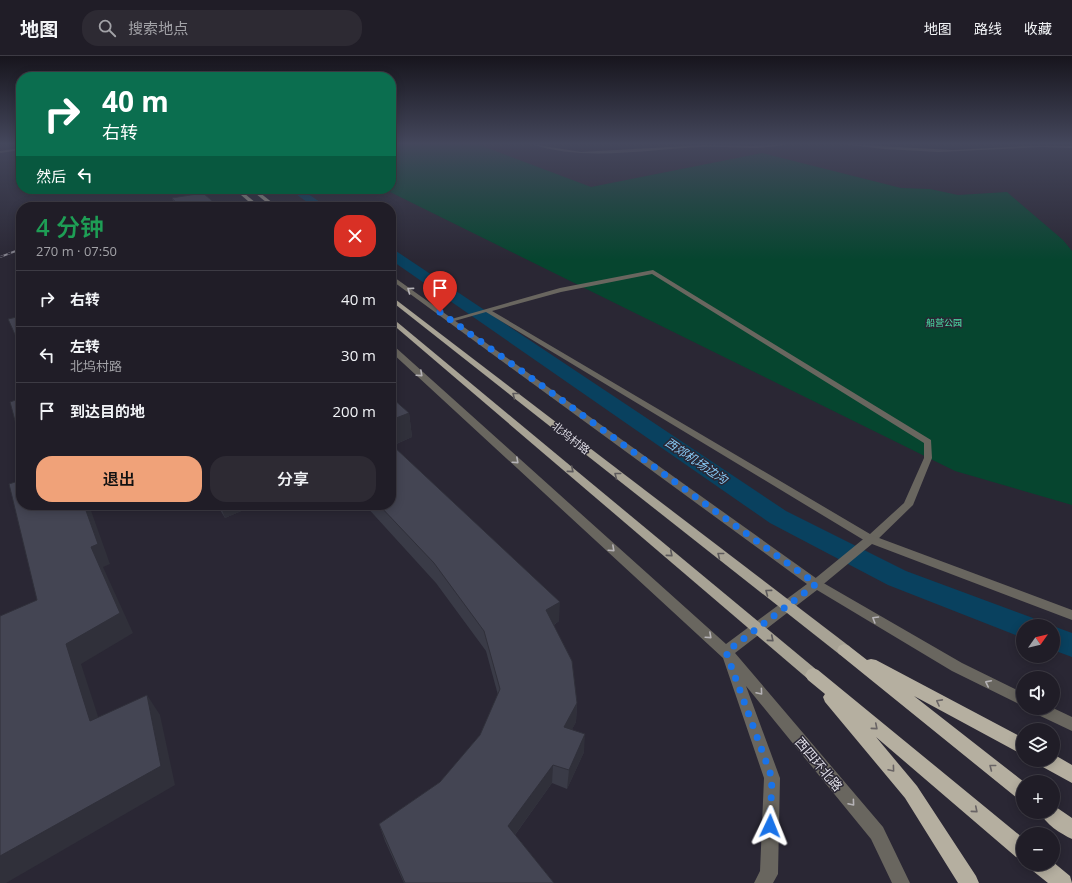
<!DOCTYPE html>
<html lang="zh">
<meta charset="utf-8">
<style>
:root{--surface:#201d27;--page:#2d2a33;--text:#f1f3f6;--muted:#a2a2a7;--line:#3d3b44;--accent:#f0a279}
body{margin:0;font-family:"Open Sans","Noto Sans SC",sans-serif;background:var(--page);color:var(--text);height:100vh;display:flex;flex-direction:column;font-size:15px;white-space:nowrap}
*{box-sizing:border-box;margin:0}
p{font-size:13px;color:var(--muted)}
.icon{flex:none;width:22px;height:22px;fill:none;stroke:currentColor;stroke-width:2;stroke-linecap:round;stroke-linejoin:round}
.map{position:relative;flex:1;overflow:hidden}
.details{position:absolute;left:16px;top:146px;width:380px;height:308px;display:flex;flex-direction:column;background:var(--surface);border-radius:16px;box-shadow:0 2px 10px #0003,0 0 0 1px var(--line)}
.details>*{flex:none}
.top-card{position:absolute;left:16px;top:16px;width:380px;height:122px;border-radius:16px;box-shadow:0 2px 10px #0003,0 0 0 1px var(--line);background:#0b6e4f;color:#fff;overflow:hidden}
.needle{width:26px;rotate:56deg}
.buttons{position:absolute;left:1016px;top:563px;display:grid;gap:8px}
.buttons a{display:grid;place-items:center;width:44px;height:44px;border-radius:50%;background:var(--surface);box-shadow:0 2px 10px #0003,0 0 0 1px var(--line);font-size:20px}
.pin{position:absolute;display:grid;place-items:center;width:34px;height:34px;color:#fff;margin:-41px -17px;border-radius:50% 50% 50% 0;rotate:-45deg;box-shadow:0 0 4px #0007}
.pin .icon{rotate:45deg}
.me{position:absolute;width:44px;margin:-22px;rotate:2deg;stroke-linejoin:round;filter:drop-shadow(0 0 3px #0008)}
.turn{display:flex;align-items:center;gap:14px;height:84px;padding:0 20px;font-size:18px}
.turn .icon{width:52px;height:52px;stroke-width:2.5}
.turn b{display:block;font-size:28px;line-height:34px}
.then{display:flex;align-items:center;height:38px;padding:0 20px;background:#0003;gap:8px;font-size:15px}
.round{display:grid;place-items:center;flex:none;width:42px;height:42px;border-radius:16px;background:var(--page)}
.head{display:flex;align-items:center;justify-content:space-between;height:68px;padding:0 20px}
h1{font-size:24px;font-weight:600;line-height:30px;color:#1e9e55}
.action{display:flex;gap:8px;margin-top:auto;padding:8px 20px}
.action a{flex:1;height:46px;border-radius:16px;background:var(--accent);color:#111;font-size:16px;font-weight:600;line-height:46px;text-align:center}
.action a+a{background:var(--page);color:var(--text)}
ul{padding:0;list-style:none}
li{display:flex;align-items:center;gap:12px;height:56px;padding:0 20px;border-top:1px solid var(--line)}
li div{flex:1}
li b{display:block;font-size:15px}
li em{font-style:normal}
header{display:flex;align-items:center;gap:24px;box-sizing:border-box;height:56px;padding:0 20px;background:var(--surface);border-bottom:1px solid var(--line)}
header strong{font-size:19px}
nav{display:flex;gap:22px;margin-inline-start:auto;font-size:14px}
.search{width:280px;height:36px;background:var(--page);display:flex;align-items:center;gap:10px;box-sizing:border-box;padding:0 14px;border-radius:16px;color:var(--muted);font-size:15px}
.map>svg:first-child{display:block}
.green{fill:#06452f}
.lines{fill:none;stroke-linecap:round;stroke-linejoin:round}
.canal{fill:#09415f;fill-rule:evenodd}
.service{fill:#69665f;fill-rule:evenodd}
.minor{fill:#69665f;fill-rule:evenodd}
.tertiary{fill:#69665f;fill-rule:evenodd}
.primary{fill:#a8a395;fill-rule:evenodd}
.trunk{fill:#b5afa0;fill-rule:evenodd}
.rail-casing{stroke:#898792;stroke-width:2}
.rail{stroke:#2a2734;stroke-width:1.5;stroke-dasharray:4;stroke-linecap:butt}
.wall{fill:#3a3b47}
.shaded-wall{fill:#30303a}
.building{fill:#444553;stroke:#30303a}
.oneway{stroke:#b6b3b7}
.oneway2{stroke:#5c595b}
.oneway3{stroke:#696465}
.route{stroke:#1a73e8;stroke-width:7;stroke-dasharray:0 12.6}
.labels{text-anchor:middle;stroke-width:3;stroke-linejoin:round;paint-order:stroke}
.far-park-label{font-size:9px;fill:#4be5aa;stroke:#2a2734}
.street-label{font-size:11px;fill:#dfdde6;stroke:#2a2734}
.water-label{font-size:12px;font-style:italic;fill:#88cbf7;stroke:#2a2734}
.near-street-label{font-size:13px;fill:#dfdde6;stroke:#2a2734}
</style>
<header>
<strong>地图</strong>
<div class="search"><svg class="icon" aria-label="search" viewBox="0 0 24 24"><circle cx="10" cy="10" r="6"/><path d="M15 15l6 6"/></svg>搜索地点</div>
<nav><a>地图</a><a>路线</a><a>收藏</a></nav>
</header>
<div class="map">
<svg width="1072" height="827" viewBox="0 0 1072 827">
<rect width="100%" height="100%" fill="#2a2734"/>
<!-- green -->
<path class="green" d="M406 88H477L591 131 762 97 901 132 930 133 958 139 1007 136 1063 184 1072 195V449L955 415 384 133H391V91Z"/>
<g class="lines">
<!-- canal -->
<g class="canal">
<path d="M289 133H301L327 151H314Z"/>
<path d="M391 194 396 195 786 455 906 515 1033 562 1037 570H1023V582L1013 578 888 529 770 467 391 204Z"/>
<path d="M1053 570 1072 577V601L1053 594Z"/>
</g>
<!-- service -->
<g class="service">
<path d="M531 88 581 96 704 89 752 90 787 88C760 95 731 90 703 91 647 93 585 106 531 88Z"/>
<path d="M842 88 953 94 1027 90H1072V92L1042 91 939 96 884 93Z"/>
<path d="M21 92V94L0 97V95Z"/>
<path d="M653 214 931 384 932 402 913 449 875 486H867L486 256 451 266 448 264 560 232ZM652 218 924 387V402L904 447 870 478 492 255 561 236Z"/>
</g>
<!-- minor -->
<path class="minor" d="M871 479 1072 554V564L872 488 820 531 816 533 812 531 810 528 812 525 867 480Z"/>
<!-- tertiary -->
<g class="tertiary">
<path d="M391 219 820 525 962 607 1023 637V650L952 615 817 534 735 597 883 771 910 827H892L871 783 746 630 780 722 778 818 773 827H754L760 815 764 722 723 602 391 296V290H394L726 588 807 528 391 224Z"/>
<path d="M1032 652H1053L1072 661V675L1034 657Z"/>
</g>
<!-- primary -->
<g class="primary">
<path d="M234 133H239L261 151H255Z"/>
<path d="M250 133H255L278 151H272Z"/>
<path d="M391 240 849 590 851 594 849 598 844 600 839 598 391 245Z"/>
<path d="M391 261 818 615 820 619 818 623 813 625 808 623 391 267Z"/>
</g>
<!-- trunk -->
<g class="trunk">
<path d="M844 588 849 590 867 604 871 603 876 604 1023 682V699L914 640 1024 726H1023V745L1017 742 839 598 837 594 839 590Z"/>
<path d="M813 612 818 614 1023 782V803L1016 801 876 681 917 730 976 820 979 827H958L905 742 825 646 823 641 825 638 808 624 805 619 808 614Z"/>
<path d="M1053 698 1072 709V727L1041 710 1038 704H1053Z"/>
<path d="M1053 749 1072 762V783C1061 778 1045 768 1040 756H1053Z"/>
<path d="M1053 806 1070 820 1072 827H1048L1033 815 1030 808H1053Z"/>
</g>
<defs>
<path id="rail" d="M0 201 21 193"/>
</defs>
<!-- rail casing -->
<use href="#rail" class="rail-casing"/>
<!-- rail -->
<use href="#rail" class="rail"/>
</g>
<!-- wall -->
<g class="wall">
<path d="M172 142 219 151H175Z"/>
<path d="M391 341 409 357 412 381 392 390 559 565 554 569 577 647 576 666 572 673 584 696 567 733 552 727 515 779 554 827H404L385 785 379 768 440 726 480 679 498 639 486 595 436 527 365 449H391Z"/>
<path d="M217 449H255L225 462Z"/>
</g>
<!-- shaded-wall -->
<g class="shaded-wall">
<path d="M409 357 412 381 391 390V364Z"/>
<path d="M84 449H89L110 508 103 511 133 577 81 608 106 685 90 665 66 588 91 491Z"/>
<path d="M220 449H255L225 462Z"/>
<path d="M560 546 559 565 546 574V554Z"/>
<path d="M147 639 160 659 175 729 6 827H0V800Z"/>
<path d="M577 647 576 666 563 690 564 671Z"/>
<path d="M585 678 584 696 567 733 569 714Z"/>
<path d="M553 709 552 727 509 787 508 770Z"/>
</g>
<!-- building -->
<g class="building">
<path d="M203 137 219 151H180L172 142Z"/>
<path d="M21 260V292L8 263Z"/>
<path d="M391 341 409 357 391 364Z"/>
<path d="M21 342V387L10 346Z"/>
<path d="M391 388 560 546 546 554 572 605 577 647 564 671 585 678 569 714 553 709 508 770 554 827H405L379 768 440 726 480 679 500 633 484 575 434 507 379 449H391Z"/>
<path d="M21 424V449H84L98 488 91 491 120 557 66 588 90 665 147 639 161 710 0 800V560L37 544 9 428Z"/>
</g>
<!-- one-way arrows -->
<defs><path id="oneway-chevron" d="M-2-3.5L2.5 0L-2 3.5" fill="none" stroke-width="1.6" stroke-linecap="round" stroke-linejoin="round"/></defs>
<g class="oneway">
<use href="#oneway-chevron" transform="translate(410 234) rotate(-144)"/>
<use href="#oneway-chevron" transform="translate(420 318) rotate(42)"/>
<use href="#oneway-chevron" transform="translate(516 405) rotate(42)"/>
<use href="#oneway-chevron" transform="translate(612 493) rotate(42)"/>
<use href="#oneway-chevron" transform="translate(875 563) rotate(-149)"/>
<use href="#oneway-chevron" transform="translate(709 580) rotate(42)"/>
<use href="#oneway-chevron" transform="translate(988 627) rotate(-154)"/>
<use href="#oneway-chevron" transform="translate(760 636) rotate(50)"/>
<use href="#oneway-chevron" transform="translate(852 747) rotate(50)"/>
</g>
<g class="oneway2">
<use href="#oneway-chevron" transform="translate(515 339) rotate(-142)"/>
<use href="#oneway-chevron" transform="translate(571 414) rotate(40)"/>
<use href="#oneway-chevron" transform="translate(617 419) rotate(-142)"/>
<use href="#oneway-chevron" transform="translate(670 498) rotate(40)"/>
<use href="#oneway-chevron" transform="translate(720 499) rotate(-142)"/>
<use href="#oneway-chevron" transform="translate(768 536) rotate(-143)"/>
<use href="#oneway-chevron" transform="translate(771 583) rotate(40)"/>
</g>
<g class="oneway3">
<use href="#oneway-chevron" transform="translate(939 646) rotate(-152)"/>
<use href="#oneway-chevron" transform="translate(875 671) rotate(40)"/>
<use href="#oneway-chevron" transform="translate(992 711) rotate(-142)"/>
<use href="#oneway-chevron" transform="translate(892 713) rotate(50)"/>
<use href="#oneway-chevron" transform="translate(975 754) rotate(40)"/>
</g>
<!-- sky -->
<linearGradient id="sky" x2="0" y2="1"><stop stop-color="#17151d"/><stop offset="0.43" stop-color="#44475c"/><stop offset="1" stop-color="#44475c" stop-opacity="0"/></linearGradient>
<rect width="1072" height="204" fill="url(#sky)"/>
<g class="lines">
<!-- route -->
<path class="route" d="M440 256 816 528 726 596 772 722 770 770"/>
</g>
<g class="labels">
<!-- far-park labels -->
<g class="far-park-label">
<text x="944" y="270">船营公园</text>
</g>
<!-- street labels -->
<g class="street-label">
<text transform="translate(571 382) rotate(38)" y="4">北坞村路</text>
</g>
<!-- water labels -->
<g class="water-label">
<text transform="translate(696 405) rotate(34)" y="4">西郊机场边沟</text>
</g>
<!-- near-street labels -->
<g class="near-street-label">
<text transform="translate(819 708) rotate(50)" y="5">西四环北路</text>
</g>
</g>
</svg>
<div class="buttons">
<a><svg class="needle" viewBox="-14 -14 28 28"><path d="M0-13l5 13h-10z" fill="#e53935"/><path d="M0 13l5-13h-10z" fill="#a2a2a7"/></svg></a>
<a><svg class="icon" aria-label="sound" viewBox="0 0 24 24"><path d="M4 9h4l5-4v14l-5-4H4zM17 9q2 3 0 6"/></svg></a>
<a><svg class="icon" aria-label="layers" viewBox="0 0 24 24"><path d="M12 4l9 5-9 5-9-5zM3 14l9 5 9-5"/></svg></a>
<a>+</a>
<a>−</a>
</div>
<div class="pin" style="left:440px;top:256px;background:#d93025"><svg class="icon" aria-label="arrive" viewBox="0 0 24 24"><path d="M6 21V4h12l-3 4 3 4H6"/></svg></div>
<svg class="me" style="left:770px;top:770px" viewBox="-20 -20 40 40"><path d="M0-17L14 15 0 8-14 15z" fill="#1a73e8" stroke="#fff" stroke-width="4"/></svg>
<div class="top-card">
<div class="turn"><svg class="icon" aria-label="right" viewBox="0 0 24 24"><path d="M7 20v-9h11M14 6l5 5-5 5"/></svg><div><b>40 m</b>右转</div></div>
<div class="then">然后<svg class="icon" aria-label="left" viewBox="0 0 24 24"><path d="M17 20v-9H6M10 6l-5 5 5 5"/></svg></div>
</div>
<section class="details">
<div class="head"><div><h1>4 分钟</h1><p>270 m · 07:50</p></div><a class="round" style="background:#d93025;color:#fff"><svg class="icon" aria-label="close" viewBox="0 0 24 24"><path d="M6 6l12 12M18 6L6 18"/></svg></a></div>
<ul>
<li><svg class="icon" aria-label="right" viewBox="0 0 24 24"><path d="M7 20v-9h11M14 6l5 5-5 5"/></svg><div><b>右转</b></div><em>40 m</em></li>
<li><svg class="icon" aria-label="left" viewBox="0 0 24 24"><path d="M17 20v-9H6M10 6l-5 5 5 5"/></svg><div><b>左转</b><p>北坞村路</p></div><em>30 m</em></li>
<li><svg class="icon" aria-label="arrive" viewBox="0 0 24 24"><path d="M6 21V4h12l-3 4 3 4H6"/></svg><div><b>到达目的地</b></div><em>200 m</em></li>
</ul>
<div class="action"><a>退出</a><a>分享</a></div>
</section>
</div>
